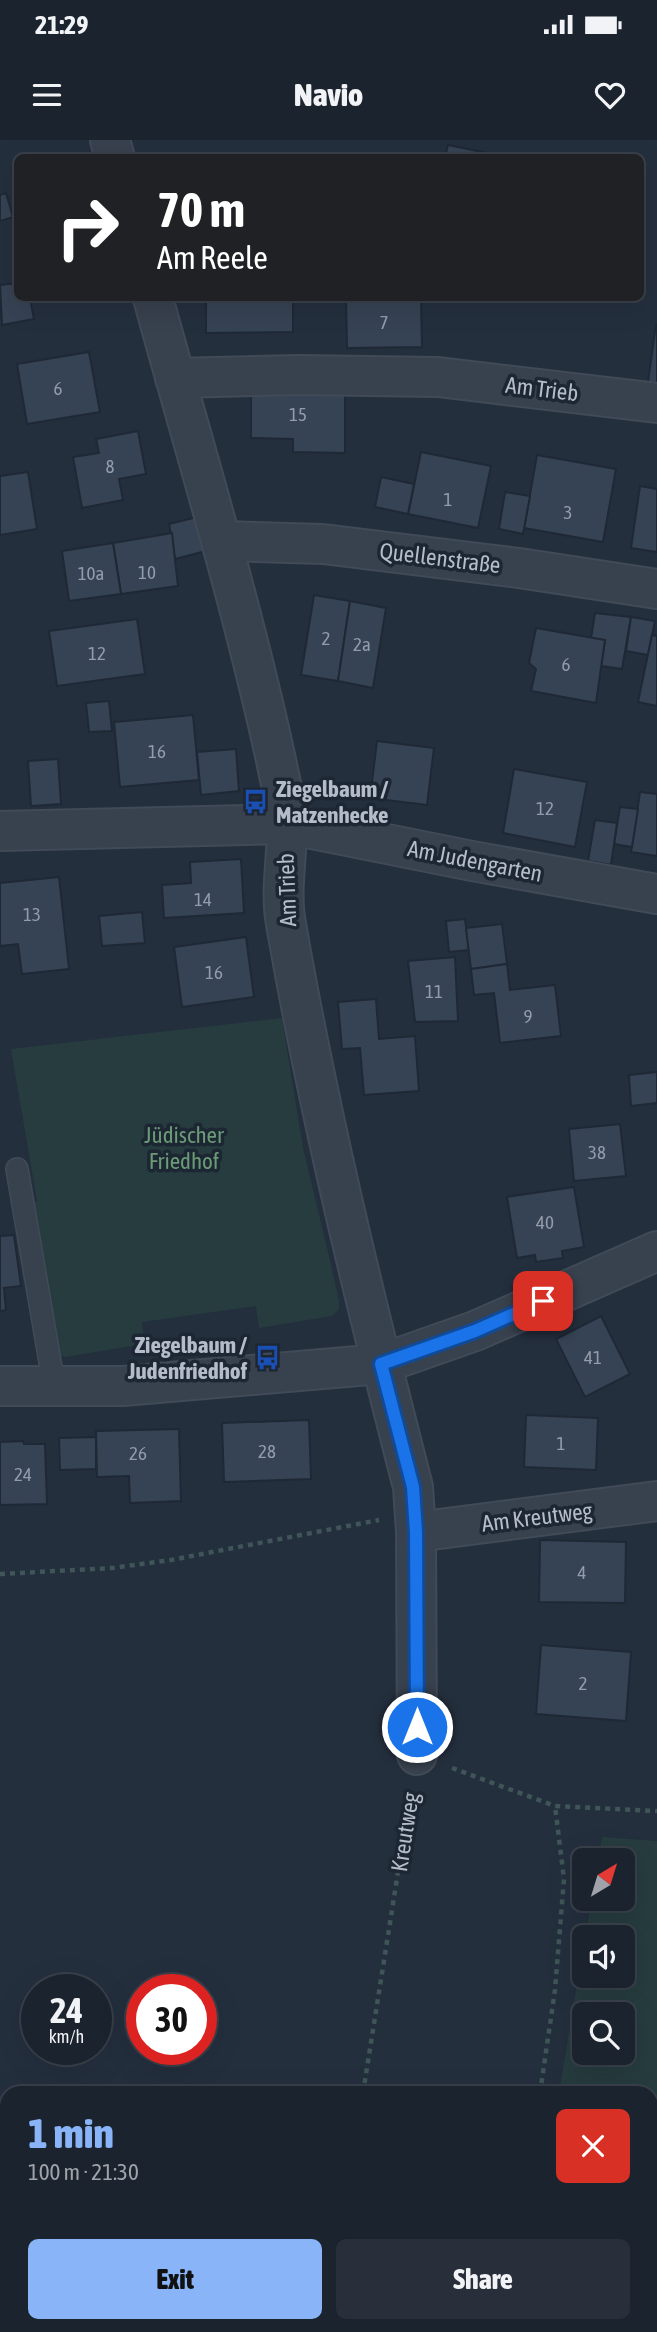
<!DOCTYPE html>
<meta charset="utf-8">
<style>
:root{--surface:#1b232e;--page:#282f3a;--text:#f1f3f6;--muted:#a0a4aa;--line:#39404a;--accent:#8ab4f8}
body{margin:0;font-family:"Asap Condensed",sans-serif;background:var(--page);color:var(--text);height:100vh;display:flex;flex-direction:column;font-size:26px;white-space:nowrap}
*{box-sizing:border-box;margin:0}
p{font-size:23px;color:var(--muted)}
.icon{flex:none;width:38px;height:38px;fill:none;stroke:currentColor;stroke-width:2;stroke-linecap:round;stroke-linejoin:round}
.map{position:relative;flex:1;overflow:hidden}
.drawer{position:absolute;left:0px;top:1946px;width:658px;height:247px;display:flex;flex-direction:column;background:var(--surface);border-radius:21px 21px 0 0;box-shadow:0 7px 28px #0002,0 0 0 2px var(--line)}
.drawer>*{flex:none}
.hud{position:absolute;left:14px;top:14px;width:630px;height:147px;border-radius:10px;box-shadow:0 7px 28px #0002,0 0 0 2px var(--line);background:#202124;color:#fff;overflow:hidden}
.needle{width:46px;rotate:38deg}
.buttons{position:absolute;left:572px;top:1708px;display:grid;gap:14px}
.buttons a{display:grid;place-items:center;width:63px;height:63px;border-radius:10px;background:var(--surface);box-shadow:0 7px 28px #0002,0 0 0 2px var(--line);font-size:35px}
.speed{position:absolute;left:21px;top:1834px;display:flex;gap:14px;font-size:35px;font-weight:700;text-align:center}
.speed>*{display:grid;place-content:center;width:91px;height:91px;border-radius:50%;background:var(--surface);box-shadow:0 7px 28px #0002,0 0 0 2px var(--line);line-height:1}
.speed small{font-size:18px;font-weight:400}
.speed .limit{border:10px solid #d22;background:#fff;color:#111}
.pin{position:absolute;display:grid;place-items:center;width:60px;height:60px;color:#fff;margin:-30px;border-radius:14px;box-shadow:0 4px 10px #0006}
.me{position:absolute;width:77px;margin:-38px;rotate:0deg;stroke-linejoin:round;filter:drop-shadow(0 0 5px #0008)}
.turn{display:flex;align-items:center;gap:24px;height:147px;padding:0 28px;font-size:32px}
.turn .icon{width:91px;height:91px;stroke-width:2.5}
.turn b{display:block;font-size:49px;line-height:60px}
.round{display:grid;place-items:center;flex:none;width:74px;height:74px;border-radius:10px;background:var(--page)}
.summary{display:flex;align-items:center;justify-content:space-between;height:119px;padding:0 28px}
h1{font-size:42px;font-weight:800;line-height:52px;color:var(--accent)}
.cta{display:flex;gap:14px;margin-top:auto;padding:14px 28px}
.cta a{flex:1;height:80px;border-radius:10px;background:var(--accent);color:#111;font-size:28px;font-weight:800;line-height:80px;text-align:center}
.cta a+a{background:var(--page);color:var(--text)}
.status{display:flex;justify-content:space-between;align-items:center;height:49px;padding:0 35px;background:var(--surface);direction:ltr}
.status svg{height:19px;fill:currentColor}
header{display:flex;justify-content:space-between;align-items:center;height:91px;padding:0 28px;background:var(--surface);font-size:32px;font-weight:800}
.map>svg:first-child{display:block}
.green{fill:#263c3f;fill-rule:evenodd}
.building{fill:#364354;stroke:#1f2835;stroke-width:2}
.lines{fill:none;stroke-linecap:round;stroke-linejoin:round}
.service-casing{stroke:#414a57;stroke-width:24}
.minor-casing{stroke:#414a57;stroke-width:42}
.path{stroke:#3f5557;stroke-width:4.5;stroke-dasharray:5 5;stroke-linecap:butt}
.service{stroke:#38414e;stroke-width:21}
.minor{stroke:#38414e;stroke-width:38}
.route-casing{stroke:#114b97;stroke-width:18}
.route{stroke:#1a73e8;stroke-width:12}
.labels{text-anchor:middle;stroke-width:7;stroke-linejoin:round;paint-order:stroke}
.number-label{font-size:19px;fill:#929caa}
.street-label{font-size:23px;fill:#b4bcc9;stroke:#1d2633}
.poi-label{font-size:23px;font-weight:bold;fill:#b4bcc9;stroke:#1d2633;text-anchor:start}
.park-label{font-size:23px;fill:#6b9a76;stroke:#1d2633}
</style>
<div class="status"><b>21:29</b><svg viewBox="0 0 49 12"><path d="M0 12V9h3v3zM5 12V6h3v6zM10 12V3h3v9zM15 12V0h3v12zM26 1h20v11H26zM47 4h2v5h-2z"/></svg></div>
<header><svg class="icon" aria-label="menu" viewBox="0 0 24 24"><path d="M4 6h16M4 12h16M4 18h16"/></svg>Navio<svg class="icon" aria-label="heart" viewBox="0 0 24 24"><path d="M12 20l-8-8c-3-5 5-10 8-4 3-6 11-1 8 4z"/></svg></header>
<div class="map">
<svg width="657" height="2192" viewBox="0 0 657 2192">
<rect width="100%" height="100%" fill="#242f3e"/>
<!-- green -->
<g class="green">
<path d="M282 878 303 1008 329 1116 339 1161V1169L332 1176 259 1188 256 1166 142 1182 144 1204 65 1217 59 1214 26 1065 37 1061 11 909Z"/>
<path d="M602 1697 657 1701V2192H511L512 2186H651V1953H559L584 1803V1836H623V1797H585L592 1759H623V1720H598ZM584 1874H623V1913H584Z"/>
</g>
<!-- building -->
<g class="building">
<path d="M448 5 511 18H445Z"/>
<path d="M6 53 13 77 0 81V55Z"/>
<path d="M18 143V158H30L34 179 2 185 0 145Z"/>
<path d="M206 158H293V192L206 193Z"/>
<path d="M346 158H421L422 207 347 208Z"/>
<path d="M656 184H657V243L648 242Z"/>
<path d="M89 212 100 272 27 284 17 224Z"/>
<path d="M251 249 345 250V313L293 312V299L251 298Z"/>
<path d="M138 291 146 334 119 339 123 360 82 368 73 317 99 313 96 299Z"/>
<path d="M421 312 491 326 478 388 408 374Z"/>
<path d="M537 315 616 329 603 402 524 388Z"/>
<path d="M28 332 37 389 0 395V336Z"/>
<path d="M381 337 414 344 408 374 375 367Z"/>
<path d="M640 346 657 349V412L631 408Z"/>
<path d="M505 352 530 356 523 394 499 389Z"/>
<path d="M197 377 206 411 175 419 169 384Z"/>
<path d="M172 393 178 446 121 454 113 403Z"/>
<path d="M113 403 121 454 69 461 62 411Z"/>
<path d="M314 455 350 461 338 541 301 535Z"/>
<path d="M350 461 386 468 373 548 338 541Z"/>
<path d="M595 473 631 477 622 529 601 526 605 500 591 498Z"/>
<path d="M631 477 655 481 648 515 626 511Z"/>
<path d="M137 479 145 534 57 546 49 491Z"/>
<path d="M536 488 605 500 596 563 531 551 536 529 529 523Z"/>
<path d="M652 495 657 496V566L638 562Z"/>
<path d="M109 561 112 591 89 592 86 563Z"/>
<path d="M193 575 199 640 120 647 114 582Z"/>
<path d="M377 601 434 608 427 665 370 658Z"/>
<path d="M236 609 239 651 201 655 197 612Z"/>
<path d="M58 619 61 664 31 666 28 621Z"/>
<path d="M514 629 587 642 575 707 503 693Z"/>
<path d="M640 652 657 654V716L631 712Z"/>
<path d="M620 667 638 669 632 707 614 704Z"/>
<path d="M595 680 617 683 611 725 588 721Z"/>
<path d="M241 719 244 773 164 778 162 745 191 743 190 722Z"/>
<path d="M59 737 69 829 22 834 18 804 0 806V743Z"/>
<path d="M142 772 145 803 102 806 99 776Z"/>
<path d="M465 779 469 810 449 812 446 781Z"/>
<path d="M502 784 507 824 471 829 466 788Z"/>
<path d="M246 797 254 857 182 867 174 807Z"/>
<path d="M455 817 458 881 415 882 408 821Z"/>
<path d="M507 824 510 850 555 845 561 896 500 903 494 853 474 855 471 829Z"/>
<path d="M376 859 379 899 415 896 419 951 364 955 360 908 342 909 338 862Z"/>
<path d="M657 932V963L631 966 629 935Z"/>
<path d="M620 984 626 1036 574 1041 569 989Z"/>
<path d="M574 1047 584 1107 562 1111 563 1118 536 1122 535 1115 517 1118 507 1057Z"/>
<path d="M14 1095 21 1146 4 1148 6 1170 0 1171V1096Z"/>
<path d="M601 1176 630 1234 585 1257 556 1199Z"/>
<path d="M526 1275 598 1278 596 1330 524 1327Z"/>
<path d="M309 1280 311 1339 224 1342 222 1283Z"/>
<path d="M179 1289 181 1361 130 1363 129 1336 97 1337 96 1291Z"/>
<path d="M96 1297V1329L60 1330 59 1298Z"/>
<path d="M23 1301 24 1304H45L47 1364 0 1365V1302Z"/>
<path d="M540 1400 626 1402 625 1463 539 1462Z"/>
<path d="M541 1505 631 1512 626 1581 536 1574Z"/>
</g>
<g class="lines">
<defs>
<path id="service" d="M17 1029 54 1245"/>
<g id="minor">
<path d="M110 0 115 18"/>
<path d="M153 158C195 311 242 464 276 620 280 641 287 665 287 687 287 719 280 752 286 784 319 974 365 1161 413 1347L416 1392 417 1615"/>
<path d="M175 238 298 235 438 237 657 263"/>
<path d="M222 401 323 404 519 428 657 449"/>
<path d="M0 691 287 684 472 721 657 754"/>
<path d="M0 1246H123L381 1224 475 1191 657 1111"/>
<path d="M416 1392 657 1361"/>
</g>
</defs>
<!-- service casing -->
<use href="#service" class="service-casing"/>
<!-- minor casing -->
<use href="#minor" class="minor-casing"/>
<!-- path -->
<g class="path">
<path d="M0 1434 112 1428 171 1420 379 1380"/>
<path d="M452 1628 555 1666 657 1671"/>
<path d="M363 1953 411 1650"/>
<path d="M540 1953 555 1850 564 1739 555 1666"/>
<path d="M318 2192 319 2186"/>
<path d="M500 2192 501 2186"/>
</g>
<!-- service -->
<use href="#service" class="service"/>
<!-- minor -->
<use href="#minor" class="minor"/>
</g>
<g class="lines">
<defs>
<path id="route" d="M417 1587 416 1392 413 1347 381 1224 475 1191 543 1161"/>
</defs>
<!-- route casing -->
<use href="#route" class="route-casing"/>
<!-- route -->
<use href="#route" class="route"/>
</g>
<!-- icons -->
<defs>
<symbol id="bus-bare" viewBox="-9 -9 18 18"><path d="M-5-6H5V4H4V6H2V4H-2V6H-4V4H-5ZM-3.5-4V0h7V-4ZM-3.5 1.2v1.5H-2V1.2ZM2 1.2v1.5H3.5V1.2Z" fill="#1a4fb4" stroke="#1d2633" stroke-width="2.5" paint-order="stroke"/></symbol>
</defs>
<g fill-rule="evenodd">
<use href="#bus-bare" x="238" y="644" width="35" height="35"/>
<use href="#bus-bare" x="250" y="1200" width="35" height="35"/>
</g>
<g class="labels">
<!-- number labels -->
<g class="number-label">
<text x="384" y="189">7</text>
<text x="58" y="255">6</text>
<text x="298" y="281">15</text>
<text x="110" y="333">8</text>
<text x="448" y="366">1</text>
<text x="568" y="379">3</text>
<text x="147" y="439">10</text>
<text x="91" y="440">10a</text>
<text x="326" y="505">2</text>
<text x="362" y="511">2a</text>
<text x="97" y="520">12</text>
<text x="566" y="531">6</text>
<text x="157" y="618">16</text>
<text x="545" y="675">12</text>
<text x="203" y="766">14</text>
<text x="32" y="781">13</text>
<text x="214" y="839">16</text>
<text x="434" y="858">11</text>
<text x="528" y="883">9</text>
<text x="597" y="1019">38</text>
<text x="545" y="1089">40</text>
<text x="593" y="1224">41</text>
<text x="561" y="1310">1</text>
<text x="267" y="1318">28</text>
<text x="138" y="1320">26</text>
<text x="23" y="1341">24</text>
<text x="582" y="1439">4</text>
<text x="583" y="1550">2</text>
</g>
<!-- street labels -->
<g class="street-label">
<text transform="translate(542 249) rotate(7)" y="8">Am Trieb</text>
<text transform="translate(440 418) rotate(7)" y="8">Quellenstraße</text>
<text transform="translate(475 721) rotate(11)" y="8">Am Judengarten</text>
<text transform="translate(287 750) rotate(-92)" y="8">Am Trieb</text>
<text transform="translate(537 1377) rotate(-7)" y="8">Am Kreutweg</text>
<text transform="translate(405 1692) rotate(-81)" y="8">Kreutweg</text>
</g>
<!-- poi labels -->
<g class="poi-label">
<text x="276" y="657">Ziegelbaum /<tspan x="276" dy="26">Matzenhecke</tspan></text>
<text x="247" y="1213" text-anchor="end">Ziegelbaum /<tspan x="247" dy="26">Judenfriedhof</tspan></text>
</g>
<!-- park labels -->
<g class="park-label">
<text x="184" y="1003">Jüdischer<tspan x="184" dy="26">Friedhof</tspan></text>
</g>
</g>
</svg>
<div class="buttons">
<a><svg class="needle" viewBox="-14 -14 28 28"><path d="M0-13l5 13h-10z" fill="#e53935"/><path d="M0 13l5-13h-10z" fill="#a0a4aa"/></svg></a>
<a><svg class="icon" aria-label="sound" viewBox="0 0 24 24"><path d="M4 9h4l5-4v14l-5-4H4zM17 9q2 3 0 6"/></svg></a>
<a><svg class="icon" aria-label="search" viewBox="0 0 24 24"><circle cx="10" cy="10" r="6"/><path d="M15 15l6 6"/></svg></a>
</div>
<div class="speed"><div>24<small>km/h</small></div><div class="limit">30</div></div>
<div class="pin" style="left:543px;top:1161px;background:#d93025"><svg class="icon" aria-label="arrive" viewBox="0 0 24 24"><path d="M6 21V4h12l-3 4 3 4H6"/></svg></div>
<svg class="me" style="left:417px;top:1587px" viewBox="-20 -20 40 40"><circle r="17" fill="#1a73e8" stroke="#fff" stroke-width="3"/><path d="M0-11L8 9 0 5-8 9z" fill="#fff"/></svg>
<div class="hud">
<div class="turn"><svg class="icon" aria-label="right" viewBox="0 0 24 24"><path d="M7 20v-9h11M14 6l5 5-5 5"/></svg><div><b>70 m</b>Am Reele</div></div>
</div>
<section class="drawer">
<div class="summary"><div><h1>1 min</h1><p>100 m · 21:30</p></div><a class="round" style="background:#d93025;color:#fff"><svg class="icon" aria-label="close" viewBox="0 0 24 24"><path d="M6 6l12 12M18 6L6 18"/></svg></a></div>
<div class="cta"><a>Exit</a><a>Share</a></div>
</section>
</div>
